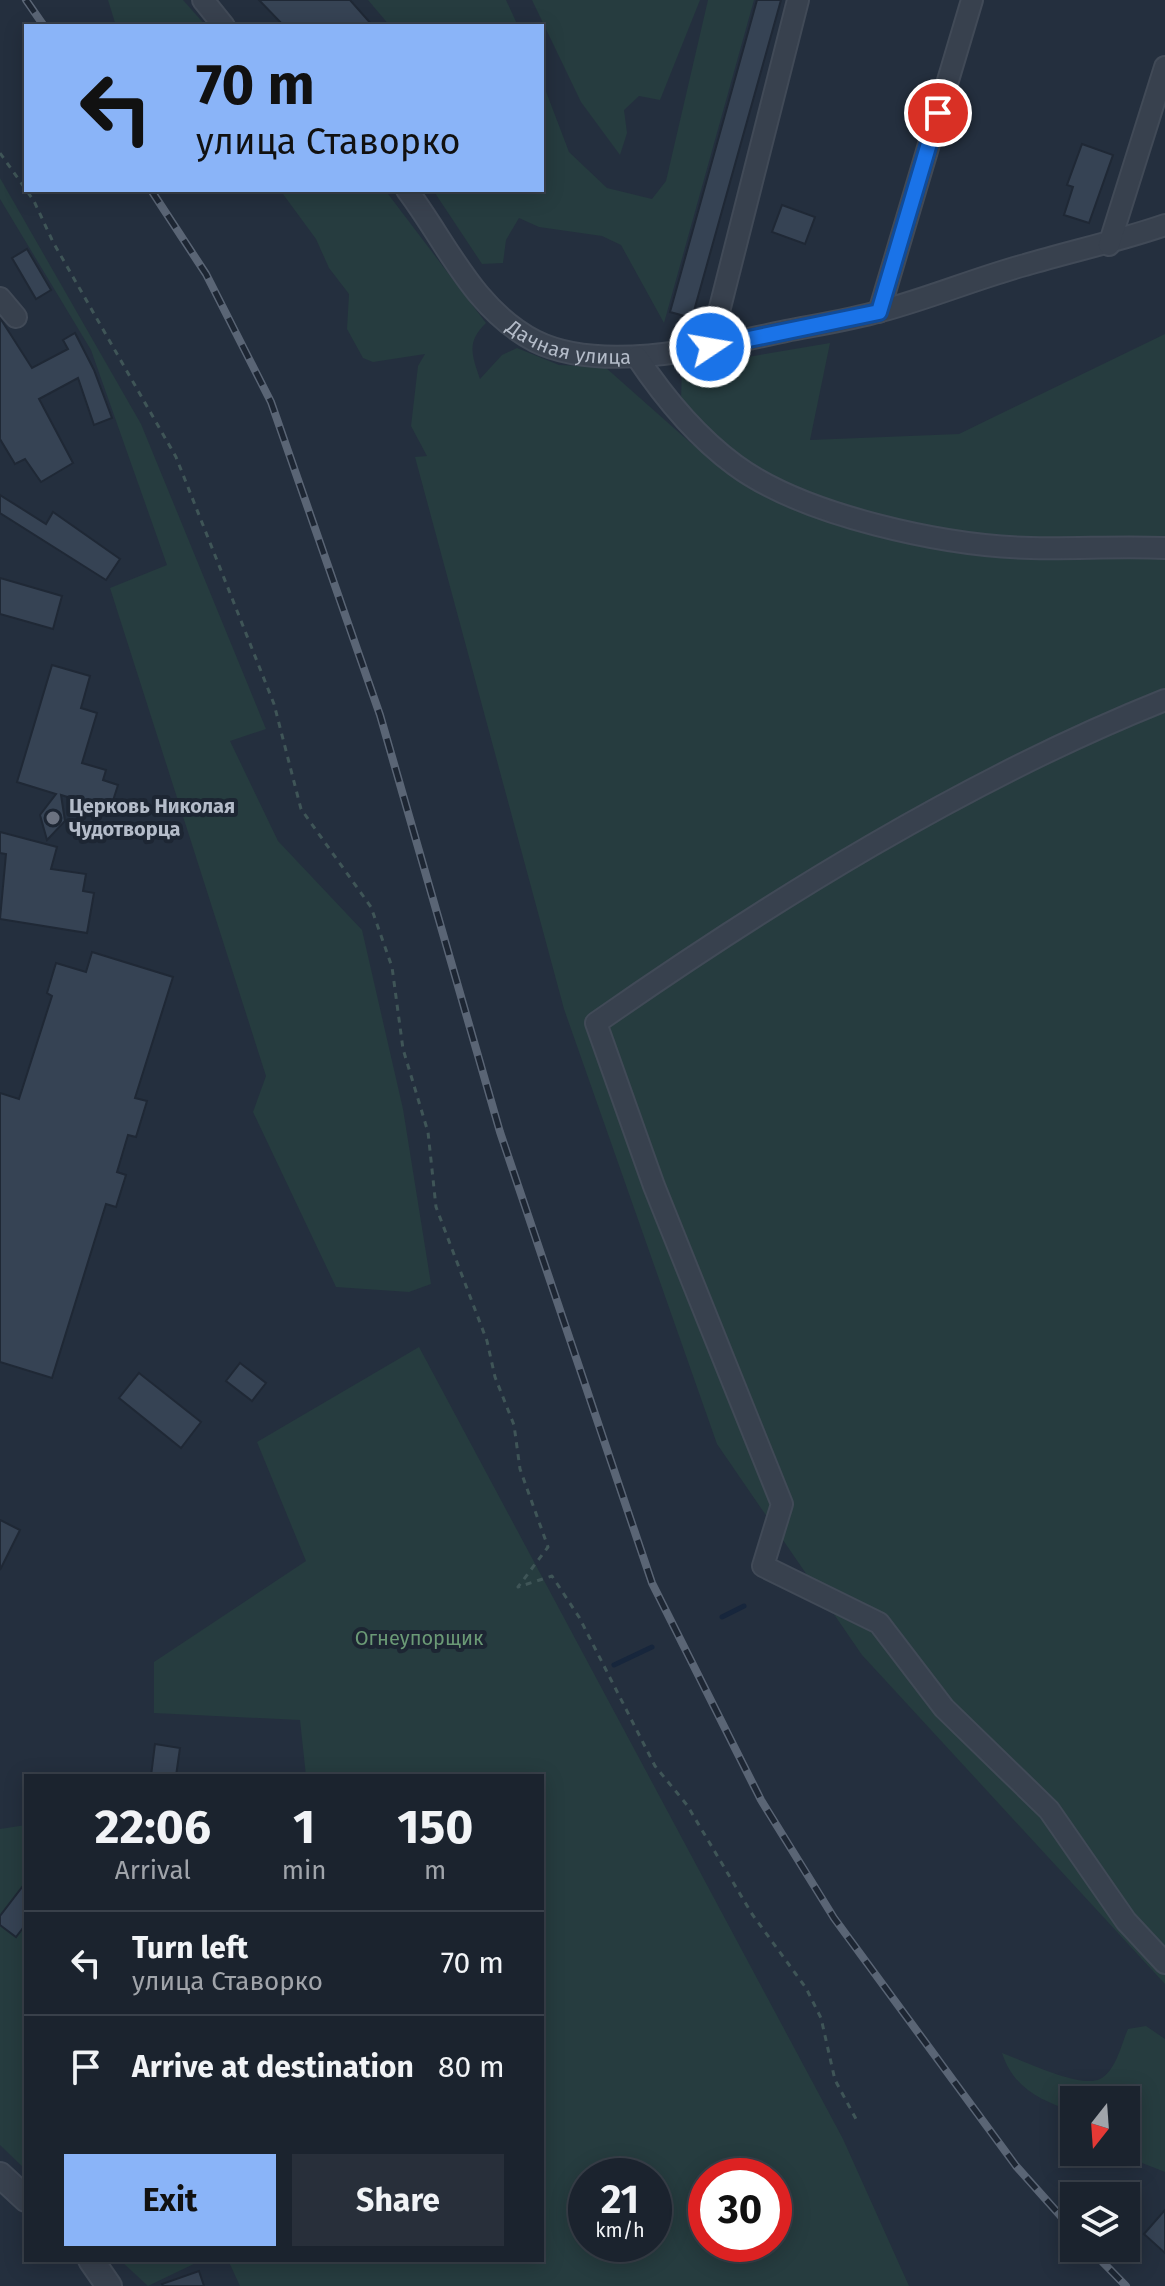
<!DOCTYPE html>
<meta charset="utf-8">
<style>
:root{--surface:#1b232e;--page:#282f3a;--text:#f1f3f6;--muted:#a0a4aa;--line:#39404a;--accent:#8ab4f8}
body{margin:0;font-family:"Fira Sans",sans-serif;background:var(--page);color:var(--text);height:100vh;display:flex;flex-direction:column;font-size:30px;white-space:nowrap}
*{box-sizing:border-box;margin:0}
p{font-size:26px;color:var(--muted)}
.icon{flex:none;width:44px;height:44px;fill:none;stroke:currentColor;stroke-width:2;stroke-linecap:round;stroke-linejoin:round}
.map{position:relative;flex:1;overflow:hidden}
.panel{position:absolute;left:24px;top:1774px;width:520px;height:488px;display:flex;flex-direction:column;background:var(--surface);border-radius:0px;box-shadow:0 4px 20px #0003,0 0 0 2px var(--line)}
.panel>*{flex:none}
.banner{position:absolute;left:24px;top:24px;width:520px;height:168px;border-radius:0px;box-shadow:0 4px 20px #0003,0 0 0 2px var(--line);background:#8ab4f8;color:#111;overflow:hidden}
.needle{width:52px;rotate:197deg}
.tools{position:absolute;left:1060px;top:2086px;display:grid;gap:16px}
.tools a{display:grid;place-items:center;width:80px;height:80px;border-radius:0px;background:var(--surface);box-shadow:0 4px 20px #0003,0 0 0 2px var(--line);font-size:40px}
.speed{position:absolute;left:568px;top:2158px;display:flex;gap:16px;font-size:40px;font-weight:700;text-align:center}
.speed>*{display:grid;place-content:center;width:104px;height:104px;border-radius:50%;background:var(--surface);box-shadow:0 4px 20px #0003,0 0 0 2px var(--line);line-height:1}
.speed small{font-size:20px;font-weight:400}
.speed .limit{border:12px solid #d22;background:#fff;color:#111}
.pin{position:absolute;display:grid;place-items:center;width:68px;height:68px;color:#fff;margin:-34px;border:4px solid #fff;border-radius:50%;box-shadow:0 2px 8px #0007}
.me{position:absolute;width:88px;margin:-44px;rotate:78deg;stroke-linejoin:round;filter:drop-shadow(0 0 6px #0008)}
.turn{display:flex;align-items:center;gap:28px;height:168px;padding:0 40px;font-size:36px}
.turn .icon{width:104px;height:104px;stroke-width:2.5}
.turn b{display:block;font-size:56px;line-height:68px}
.eta{display:flex;justify-content:space-evenly;align-items:center;height:136px;text-align:center}
.eta b{font-size:48px;font-weight:700;line-height:56px}
.button{display:flex;gap:16px;margin-top:auto;padding:16px 40px}
.button a{flex:1;height:92px;border-radius:0px;background:var(--accent);color:#111;font-size:32px;font-weight:700;line-height:92px;text-align:center}
.button a+a{background:var(--page);color:var(--text)}
ul{padding:0;list-style:none}
li{display:flex;align-items:center;gap:24px;height:104px;padding:0 40px;border-top:2px solid var(--line)}
li div{flex:1}
li b{display:block;font-size:30px}
li em{font-style:normal}
.map>svg:first-child{display:block}
.green{fill:#263c3f;fill-rule:evenodd}
.lines{fill:none;stroke-linecap:round;stroke-linejoin:round}
.stream{stroke:#17263c;stroke-width:5}
.building{fill:#364354;stroke:#1f2835;stroke-width:2}
.minor-casing{stroke:#414a57;stroke-width:24}
.tertiary-casing{stroke:#414a57;stroke-width:28}
.path{stroke:#3f5557;stroke-width:3;stroke-dasharray:6 6;stroke-linecap:butt}
.minor{stroke:#38414e;stroke-width:20}
.tertiary{stroke:#38414e;stroke-width:24}
.rail-casing{stroke:#5a6575;stroke-width:8}
.rail{stroke:#1d2633;stroke-width:5;stroke-dasharray:15;stroke-linecap:butt}
.route-casing{stroke:#114b97;stroke-width:20}
.route{stroke:#1a73e8;stroke-width:14}
.worship-dot{fill:#6b7280;stroke:#1d2633;stroke-width:3}
.labels{text-anchor:middle;stroke-width:8;stroke-linejoin:round;paint-order:stroke}
.street-label{font-size:20px;fill:#b4bcc9;stroke:#1d2633}
.poi-label{font-size:20px;font-weight:bold;fill:#b4bcc9;stroke:#1d2633;text-anchor:start}
.park-label{font-size:20px;fill:#6b9a76;stroke:#1d2633}
</style>
<div class="map">
<svg width="1165" height="2286" viewBox="0 0 1165 2286">
<rect width="100%" height="100%" fill="#242f3e"/>
<!-- green -->
<g class="green">
<path d="M108 0H183L206 26H116Z"/>
<path d="M368 0H506L518 26H390Z"/>
<path d="M532 0H700L660 100 639 96 624 110 627 133 620 155 581 102Z"/>
<path d="M708 0H754L664 323 621 245 602 236 539 227 519 218 506 240 503 263 482 264 433 190H542V81L569 152 607 188 652 199 666 181Z"/>
<path d="M0 178 141 424 266 729 230 741 278 841 362 930 403 1109 431 1284 409 1292 336 1287 253 1112 266 1076 110 588 167 565 91 350 0 199Z"/>
<path d="M280 190H385L486 323C466 342 472 355 480 379L502 355 517 348 559 365 605 367 693 445 721 443 681 399 682 368 830 343 810 440 959 434 1165 334V1984L862 1655 717 1444 564 1009 415 457 427 456 411 426 418 366 425 354 373 362 363 358 347 329 349 294 329 268 316 239Z"/>
<path d="M419 1347 843 2139 909 2286H240L228 2260H542V1776H306L300 1720 154 1713V1662L306 1561 257 1442ZM586 2176H654V2244H586ZM706 2176H774V2244H706Z"/>
<path d="M26 1825V2170L0 2145V1829Z"/>
<path d="M1146 2026 1165 2039V2172L1132 2159 1124 2152 1126 2100H1074V2112C1040 2100 1014 2089 1002 2053 1022 2060 1080 2089 1100 2079 1116 2071 1121 2045 1128 2029Z"/>
<path d="M120 2260H202L148 2286Z"/>
</g>
<g class="lines">
<!-- stream -->
<g class="stream">
<path d="M722 1617 744 1606"/>
<path d="M614 1665 652 1647"/>
</g>
</g>
<!-- building -->
<g class="building">
<path d="M259 0H350L373 26H284Z"/>
<path d="M757 0H781L692 318 670 312Z"/>
<path d="M1082 144 1113 155 1089 223 1064 215 1073 187 1067 185Z"/>
<path d="M782 205 815 217 805 244 772 232Z"/>
<path d="M27 249 51 290 36 299 12 258Z"/>
<path d="M0 318 32 368 68 349 63 340 75 333 94 370 112 418 94 425 78 378 39 399 73 463 41 482 25 459 15 464 0 439Z"/>
<path d="M0 495 46 524 53 512 120 559 106 580 0 513Z"/>
<path d="M0 578 62 596 53 629 0 614Z"/>
<path d="M52 665 90 676 81 708 97 713 82 763 106 770 103 780 118 785 110 810 61 795 65 821 47 840 40 815 56 794 17 782Z"/>
<path d="M0 832 57 847 51 869 86 874 83 891 94 893 87 933 0 919 6 854 0 853Z"/>
<path d="M92 952 173 977 135 1098 147 1101 136 1137 128 1135 117 1172 126 1175 116 1207 106 1204 52 1378 0 1362V1093L19 1099 52 996 47 993 56 963 86 972Z"/>
<path d="M240 1363 266 1383 252 1401 226 1381Z"/>
<path d="M139 1373 201 1422 181 1448 119 1398Z"/>
<path d="M0 1520 20 1530 0 1570Z"/>
<path d="M155 1744 180 1748 176 1776H151Z"/>
<path d="M26 1882V1924L16 1937 0 1925V1916Z"/>
<path d="M1165 2210V2253L1144 2234Z"/>
<path d="M199 2271 204 2286H163L162 2284Z"/>
</g>
<g class="lines">
<defs>
<g id="minor">
<path d="M203 0 224 26"/>
<path id="s1" d="M407 190C447 243 473 309 535 341 603 375 716 346 786 331 817 325 850 320 881 311 930 298 977 278 1025 265 1072 251 1119 241 1165 225"/>
<path d="M1109 245 1165 67"/>
<path d="M0 298 16 317"/>
<path d="M879 312 972 0"/>
<path d="M710 347 798 0"/>
<path d="M637 357C663 396 697 437 735 465 804 516 945 546 1031 548 1076 549 1120 546 1165 548"/>
<path d="M1165 700C967 779 771 901 596 1023L654 1186 782 1504 763 1566 879 1623 944 1708 1049 1810 1126 1921 1165 1963"/>
</g>
<g id="tertiary">
<path d="M0 2175 26 2199"/>
<path d="M91 2260 109 2286"/>
</g>
</defs>
<!-- minor casing -->
<use href="#minor" class="minor-casing"/>
<!-- tertiary casing -->
<use href="#tertiary" class="tertiary-casing"/>
<!-- path -->
<path class="path" d="M0 153 34 201 53 242 176 457 274 704 301 809 371 907 392 967 403 1049 428 1132 436 1207 487 1341 495 1377 514 1425 520 1469 548 1547 518 1587 552 1576 579 1617 655 1766 687 1805 752 1914 806 1988 821 2018 835 2080 856 2119"/>
<!-- minor -->
<use href="#minor" class="minor"/>
<!-- tertiary -->
<use href="#tertiary" class="tertiary"/>
<defs>
<g id="rail">
<path d="M26 0 44 26"/>
<path d="M151 190 206 274 271 402 380 715 500 1132 652 1583 761 1800 834 1918 1016 2166 1074 2231"/>
<path d="M1089 2248 1126 2286"/>
</g>
</defs>
<!-- rail casing -->
<use href="#rail" class="rail-casing"/>
<!-- rail -->
<use href="#rail" class="rail"/>
</g>
<g class="lines">
<defs>
<path id="route" d="M710 347 879 312 938 113"/>
</defs>
<!-- route casing -->
<use href="#route" class="route-casing"/>
<!-- route -->
<use href="#route" class="route"/>
</g>
<!-- markers -->
<circle class="worship-dot" cx="53" cy="818" r="8"/>
<g class="labels">
<!-- street labels -->
<g class="street-label">
<text dy="7" stroke="none"><textPath href="#s1" startOffset="234">Дачная улица</textPath></text>
</g>
<!-- poi labels -->
<g class="poi-label">
<text x="69" y="813">Церковь Николая<tspan x="69" dy="23">Чудотворца</tspan></text>
</g>
<!-- park labels -->
<g class="park-label">
<text x="419" y="1645">Огнеупорщик</text>
</g>
</g>
</svg>
<div class="tools">
<a><svg class="needle" viewBox="-14 -14 28 28"><path d="M0-13l5 13h-10z" fill="#e53935"/><path d="M0 13l5-13h-10z" fill="#a0a4aa"/></svg></a>
<a><svg class="icon" aria-label="layers" viewBox="0 0 24 24"><path d="M12 4l9 5-9 5-9-5zM3 14l9 5 9-5"/></svg></a>
</div>
<div class="speed"><div>21<small>km/h</small></div><div class="limit">30</div></div>
<div class="pin" style="left:938px;top:113px;background:#d93025"><svg class="icon" aria-label="arrive" viewBox="0 0 24 24"><path d="M6 21V4h12l-3 4 3 4H6"/></svg></div>
<svg class="me" style="left:710px;top:347px" viewBox="-20 -20 40 40"><circle r="17" fill="#1a73e8" stroke="#fff" stroke-width="3"/><path d="M0-11L8 9 0 5-8 9z" fill="#fff"/></svg>
<div class="banner">
<div class="turn"><svg class="icon" aria-label="left" viewBox="0 0 24 24"><path d="M17 20v-9H6M10 6l-5 5 5 5"/></svg><div><b>70 m</b>улица Ставорко</div></div>
</div>
<section class="panel">
<div class="eta">
<div><b>22:06</b><p>Arrival</p></div>
<div><b>1</b><p>min</p></div>
<div><b>150</b><p>m</p></div>
</div>
<ul>
<li><svg class="icon" aria-label="left" viewBox="0 0 24 24"><path d="M17 20v-9H6M10 6l-5 5 5 5"/></svg><div><b>Turn left</b><p>улица Ставорко</p></div><em>70 m</em></li>
<li><svg class="icon" aria-label="arrive" viewBox="0 0 24 24"><path d="M6 21V4h12l-3 4 3 4H6"/></svg><div><b>Arrive at destination</b></div><em>80 m</em></li>
</ul>
<div class="button"><a>Exit</a><a>Share</a></div>
</section>
</div>
